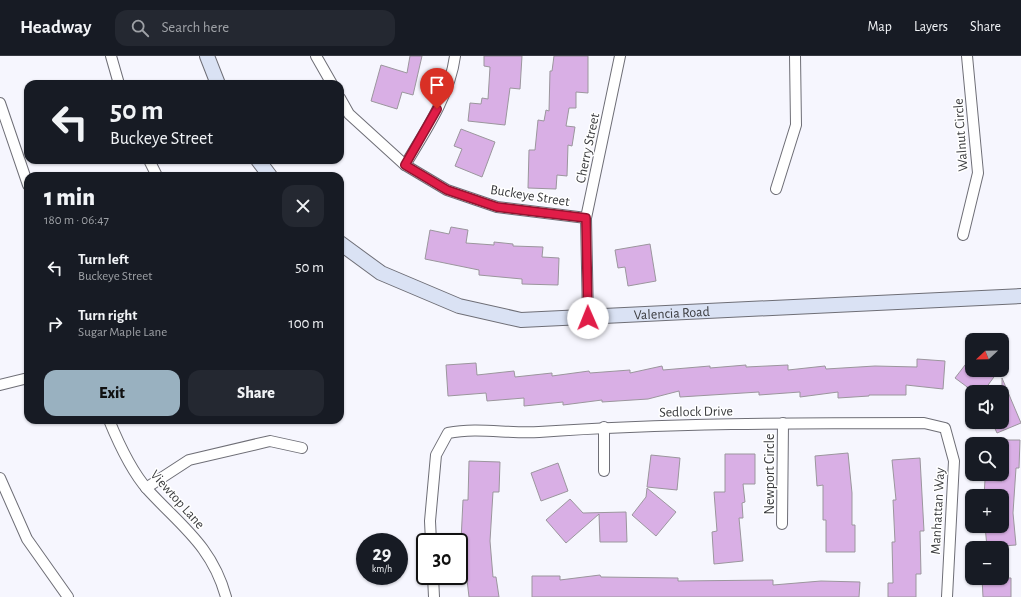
<!DOCTYPE html>
<meta charset="utf-8">
<style>
:root{--surface:#171b24;--page:#242831;--text:#f1f3f6;--muted:#9ea1a6;--line:#363941;--accent:#99b1c0}
body{margin:0;font-family:"Alegreya Sans",sans-serif;background:var(--page);color:var(--text);height:100vh;display:flex;flex-direction:column;font-size:15px;white-space:nowrap}
*{box-sizing:border-box;margin:0}
p{font-size:13px;color:var(--muted)}
.icon{flex:none;width:22px;height:22px;fill:none;stroke:currentColor;stroke-width:2;stroke-linecap:round;stroke-linejoin:round}
.map{position:relative;flex:1;overflow:hidden}
.drawer{position:absolute;left:24px;top:116px;width:320px;height:252px;display:flex;flex-direction:column;background:var(--surface);border-radius:12px;box-shadow:0 1px 3px #0004}
.drawer>*{flex:none}
.top-card{position:absolute;left:24px;top:24px;width:320px;height:84px;border-radius:12px;box-shadow:0 1px 3px #0004;background:#171b24;color:var(--text);overflow:hidden}
.needle{width:26px;rotate:248deg}
.fabs{position:absolute;left:965px;top:277px;display:grid;gap:8px}
.fabs a{display:grid;place-items:center;width:44px;height:44px;border-radius:8px;background:var(--surface);box-shadow:0 1px 3px #0004;font-size:20px}
.speed{position:absolute;left:356px;top:477px;display:flex;gap:8px;font-size:20px;font-weight:700;text-align:center}
.speed>*{display:grid;place-content:center;width:52px;height:52px;border-radius:50%;background:var(--surface);box-shadow:0 1px 3px #0004;line-height:1}
.speed small{font-size:10px;font-weight:400}
.speed .limit{border:2px solid #111;border-radius:6px;background:#fff;color:#111}
.pin{position:absolute;display:grid;place-items:center;width:34px;height:34px;color:#fff;margin:-41px -17px;border-radius:50% 50% 50% 0;rotate:-45deg;box-shadow:0 0 4px #0007}
.pin .icon{rotate:45deg}
.me{position:absolute;width:44px;margin:-22px;rotate:359deg;stroke-linejoin:round;filter:drop-shadow(0 0 3px #0008)}
.turn{display:flex;align-items:center;gap:14px;height:84px;padding:0 20px;font-size:18px}
.turn .icon{width:52px;height:52px;stroke-width:2.5}
.turn b{display:block;font-size:28px;line-height:34px}
.round{display:grid;place-items:center;flex:none;width:42px;height:42px;border-radius:12px;background:var(--page)}
.head{display:flex;align-items:center;justify-content:space-between;height:68px;padding:0 20px}
h1{font-size:24px;font-weight:800;line-height:30px}
.primary-button{display:flex;gap:8px;margin-top:auto;padding:8px 20px}
.primary-button a{flex:1;height:46px;border-radius:12px;background:var(--accent);color:#111;font-size:16px;font-weight:800;line-height:46px;text-align:center}
.primary-button a+a{background:var(--page);color:var(--text)}
ul{padding:0;list-style:none}
li{display:flex;align-items:center;gap:12px;height:56px;padding:0 20px}
li div{flex:1}
li b{display:block;font-size:15px}
li em{font-style:normal}
header{display:flex;align-items:center;gap:24px;box-sizing:border-box;height:56px;padding:0 20px;background:var(--surface);border-bottom:1px solid var(--line)}
header strong{font-size:19px}
nav{display:flex;gap:22px;margin-inline-start:auto;font-size:14px}
.search{width:280px;height:36px;background:var(--page);display:flex;align-items:center;gap:10px;box-sizing:border-box;padding:0 14px;border-radius:12px;color:var(--muted);font-size:15px}
.map>svg:first-child{display:block}
.building{fill:#d9afe5;stroke:#9b969d}
.lines{fill:none;stroke-linecap:round;stroke-linejoin:round}
.street-casing{stroke:#6e6e76;stroke-width:12}
.secondary-casing{stroke:#6e6e76;stroke-width:16}
.street{stroke:#fff;stroke-width:10}
.secondary{stroke:#dae2f4;stroke-width:14}
.route-casing{stroke:#92132f;stroke-width:10}
.route{stroke:#e11d48;stroke-width:7}
.labels{text-anchor:middle;stroke-width:3;stroke-linejoin:round;paint-order:stroke}
.street-label{font-size:14px;fill:#3b3c3f;stroke:#fff}
</style>
<header>
<strong>Headway</strong>
<div class="search"><svg class="icon" aria-label="search" viewBox="0 0 24 24"><circle cx="10" cy="10" r="6"/><path d="M15 15l6 6"/></svg>Search here</div>
<nav><a>Map</a><a>Layers</a><a>Share</a></nav>
</header>
<div class="map">
<svg width="1021" height="541" viewBox="0 0 1021 541">
<rect width="100%" height="100%" fill="#f6f6fe"/>
<!-- building -->
<g class="building">
<path d="M410 0H422L413 39 402 36 397 53 371 45 381 9 407 17Z"/>
<path d="M484 0H522L520 33 510 32 505 69 468 65 470 47 481 48 482 42 488 43 490 11 484 10Z"/>
<path d="M554 0H588V37L576 36V52H569L566 70 575 71 572 90 568 89 567 120 557 119 556 133 528 132 529 94H535L538 64 544 65 546 54 549 55 550 15H552Z"/>
<path d="M461 73 495 86 482 121 455 110 462 93 454 90Z"/>
<path d="M451 171 468 174 466 187 494 189V186L513 188V190L543 191 542 201 559 202 558 229 522 228V223L479 219V214L425 203 430 174 449 178Z"/>
<path d="M650 188 656 225 628 230 625 211 618 212 615 194Z"/>
<path d="M972 300V314H999L983 336H974L955 322Z"/>
<path d="M917 303 945 305 943 333 906 329V339H869V340L838 342V336L800 341V336L759 339V336L680 341 679 335 648 343 602 346V344L563 349V346L524 350V342L487 345 486 337 448 340 446 309 476 307 477 319 514 315 515 321 552 317V320L589 315 590 317 630 314V317L662 310 663 314 710 310V312L746 309V311L788 309V314L825 310 826 313 875 310 917 311Z"/>
<path d="M1002 322 1021 367 997 377 992 366H1002Z"/>
<path d="M1002 384H1020L1019 412H1016L1013 457 1016 489 987 491 985 470H1002V440H984L985 424 1002 425Z"/>
<path d="M848 397 852 437V469H855V496H826V464H823V429L817 430 815 400Z"/>
<path d="M725 398H755V428H743L745 446 742 447 743 462H739L743 505 714 508 712 476 717 475 714 436H725Z"/>
<path d="M651 399 680 402 677 434 647 431Z"/>
<path d="M920 402 924 475H920L921 518H916V541H888V527H893L892 486H895L893 444H896L892 404Z"/>
<path d="M469 405 500 406 499 436H493L490 485 493 521H496L499 541H469L466 515H461V485L463 444H468Z"/>
<path d="M558 407 568 435 541 445 531 417Z"/>
<path d="M647 432 676 456 656 480 632 459 646 441Z"/>
<path d="M570 443 583 457 626 456 627 486H600L599 458 566 487 546 464Z"/>
<path d="M600 519 601 521 678 522V525L773 524V529L821 525 860 526 859 541H532V520H560V524Z"/>
<path d="M982 522H1011V541H983Z"/>
</g>
<g class="lines">
<defs>
<g id="street">
<path d="M111 0 119 28"/>
<path d="M316 0 332 28"/>
<path d="M340 42 349 58 405 109 447 134 497 151 586 162"/>
<path d="M0 47 28 129"/>
<path d="M149 104 157 120"/>
<path d="M405 109C425 76 450 39 455 0"/>
<path d="M776 133 796 69 795 0"/>
<path d="M963 179 978 117 967 0"/>
<path d="M588 262 586 162 620 0"/>
<path d="M0 329 28 322"/>
<path d="M109 364C118 386 132 416 148 434 181 470 212 490 226 541"/>
<path d="M604 371V415"/>
<path d="M0 422 27 483 68 541"/>
<path d="M146 432 189 404 270 385 302 392"/>
<path d="M782 468 783 367"/>
<path d="M431 486 430 465 436 399 448 377C478 371 508 378 539 376 667 367 795 367 924 367L945 372 954 405 947 541"/>
<path d="M433 520 434 541"/>
</g>
<g id="secondary">
<path d="M207 0 218 28"/>
<path d="M258 104 270 120"/>
<path id="s1" d="M340 187 381 217 459 250 521 264 1021 240"/>
</g>
</defs>
<!-- street casing -->
<use href="#street" class="street-casing"/>
<!-- secondary casing -->
<use href="#secondary" class="secondary-casing"/>
<!-- street -->
<use href="#street" class="street"/>
<!-- secondary -->
<use href="#secondary" class="secondary"/>
</g>
<g class="lines">
<defs>
<path id="route" d="M437 53 405 109 447 134 497 151 586 162 588 262"/>
</defs>
<!-- route casing -->
<use href="#route" class="route-casing"/>
<!-- route -->
<use href="#route" class="route"/>
</g>
<g class="labels">
<!-- street labels -->
<g class="street-label">
<text transform="translate(960 79) rotate(-94)" y="5">Walnut Circle</text>
<text transform="translate(587 92) rotate(-78)" y="5">Cherry Street</text>
<text transform="translate(530 139) rotate(9)" y="5">Buckeye Street</text>
<text dy="5" stroke="none"><textPath href="#s1" startOffset="350">Valencia Road</textPath></text>
<text transform="translate(696 355) rotate(-1)" y="5">Sedlock Drive</text>
<text transform="translate(769 418) rotate(-90)" y="5">Newport Circle</text>
<text transform="translate(178 443) rotate(48)" y="5">Viewtop Lane</text>
<text transform="translate(937 455) rotate(-87)" y="5">Manhattan Way</text>
</g>
</g>
</svg>
<div class="fabs">
<a><svg class="needle" viewBox="-14 -14 28 28"><path d="M0-13l5 13h-10z" fill="#e53935"/><path d="M0 13l5-13h-10z" fill="#9ea1a6"/></svg></a>
<a><svg class="icon" aria-label="sound" viewBox="0 0 24 24"><path d="M4 9h4l5-4v14l-5-4H4zM17 9q2 3 0 6"/></svg></a>
<a><svg class="icon" aria-label="search" viewBox="0 0 24 24"><circle cx="10" cy="10" r="6"/><path d="M15 15l6 6"/></svg></a>
<a>+</a>
<a>−</a>
</div>
<div class="speed"><div>29<small>km/h</small></div><div class="limit">30</div></div>
<div class="pin" style="left:437px;top:53px;background:#d93025"><svg class="icon" aria-label="arrive" viewBox="0 0 24 24"><path d="M6 21V4h12l-3 4 3 4H6"/></svg></div>
<svg class="me" style="left:588px;top:262px" viewBox="-20 -20 40 40"><circle r="19" fill="#fff"/><path d="M0-13L10 11 0 6-10 11z" fill="#e11d48"/></svg>
<div class="top-card">
<div class="turn"><svg class="icon" aria-label="left" viewBox="0 0 24 24"><path d="M17 20v-9H6M10 6l-5 5 5 5"/></svg><div><b>50 m</b>Buckeye Street</div></div>
</div>
<section class="drawer">
<div class="head"><div><h1>1 min</h1><p>180 m · 06:47</p></div><a class="round"><svg class="icon" aria-label="close" viewBox="0 0 24 24"><path d="M6 6l12 12M18 6L6 18"/></svg></a></div>
<ul>
<li><svg class="icon" aria-label="left" viewBox="0 0 24 24"><path d="M17 20v-9H6M10 6l-5 5 5 5"/></svg><div><b>Turn left</b><p>Buckeye Street</p></div><em>50 m</em></li>
<li><svg class="icon" aria-label="right" viewBox="0 0 24 24"><path d="M7 20v-9h11M14 6l5 5-5 5"/></svg><div><b>Turn right</b><p>Sugar Maple Lane</p></div><em>100 m</em></li>
</ul>
<div class="primary-button"><a>Exit</a><a>Share</a></div>
</section>
</div>
